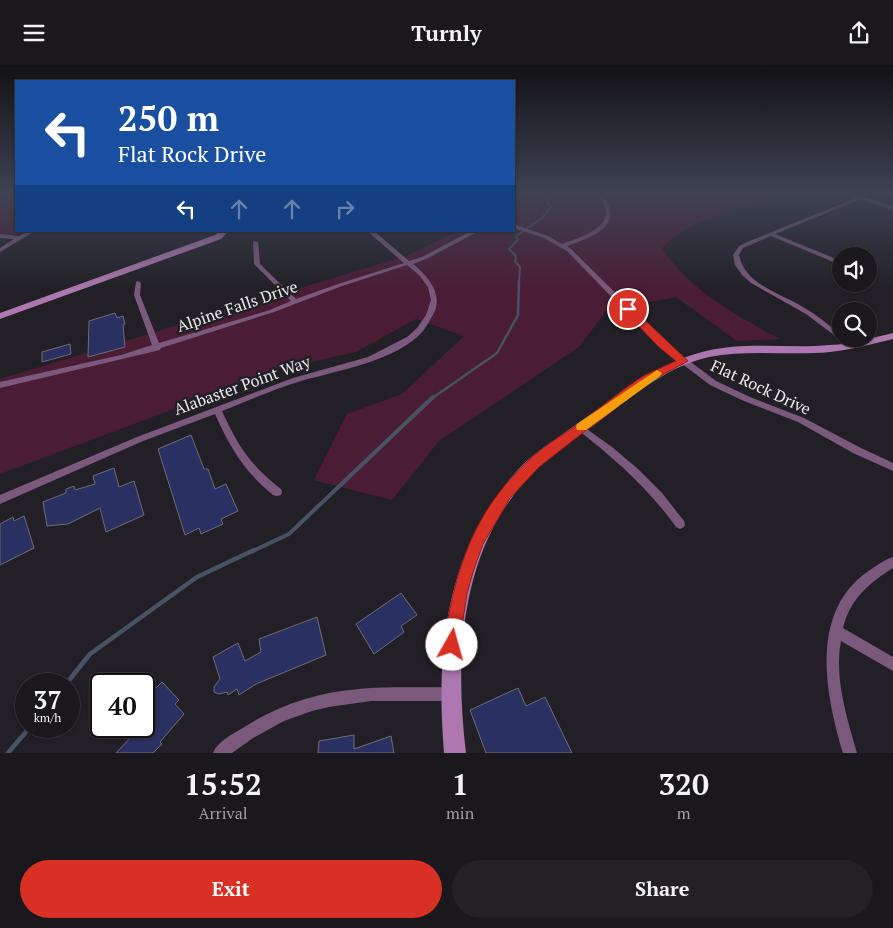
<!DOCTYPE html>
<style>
:root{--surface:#1a181c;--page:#232125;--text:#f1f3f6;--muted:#9fa0a3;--line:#38373b;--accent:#d93025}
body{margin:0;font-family:"PT Serif",serif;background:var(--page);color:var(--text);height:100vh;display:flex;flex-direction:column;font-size:19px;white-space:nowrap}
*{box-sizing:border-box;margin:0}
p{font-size:16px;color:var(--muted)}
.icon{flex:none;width:28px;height:28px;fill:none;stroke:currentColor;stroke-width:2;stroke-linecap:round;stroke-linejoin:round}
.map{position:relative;height:688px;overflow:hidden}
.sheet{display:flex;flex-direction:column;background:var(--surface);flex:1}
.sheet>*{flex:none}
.top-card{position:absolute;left:15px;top:15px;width:500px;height:152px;border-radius:0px;box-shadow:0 1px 4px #0004,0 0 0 1px var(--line);background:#1a4fa0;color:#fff;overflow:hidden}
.controls{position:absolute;left:832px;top:182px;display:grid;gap:10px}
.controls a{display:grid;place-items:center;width:45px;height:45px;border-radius:50%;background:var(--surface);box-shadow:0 1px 4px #0004,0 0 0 1px var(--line);font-size:25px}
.speed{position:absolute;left:15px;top:608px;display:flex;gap:10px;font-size:25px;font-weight:700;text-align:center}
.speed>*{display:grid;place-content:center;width:65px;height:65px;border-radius:50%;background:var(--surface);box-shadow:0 1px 4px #0004,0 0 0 1px var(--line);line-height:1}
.speed small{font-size:12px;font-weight:400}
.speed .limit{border:2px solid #111;border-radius:8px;background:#fff;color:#111}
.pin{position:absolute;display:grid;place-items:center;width:42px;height:42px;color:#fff;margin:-21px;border:2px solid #fff;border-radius:50%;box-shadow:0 1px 5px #0007}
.me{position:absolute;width:55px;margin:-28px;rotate:7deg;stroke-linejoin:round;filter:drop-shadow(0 0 4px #0008)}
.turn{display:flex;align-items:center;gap:18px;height:105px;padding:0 20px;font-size:22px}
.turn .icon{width:65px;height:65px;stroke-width:2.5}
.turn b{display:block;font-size:35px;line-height:42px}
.lanes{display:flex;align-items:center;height:48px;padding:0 20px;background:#0003;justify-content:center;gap:25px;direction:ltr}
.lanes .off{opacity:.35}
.eta{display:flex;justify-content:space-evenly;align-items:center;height:85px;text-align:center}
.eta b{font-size:30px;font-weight:700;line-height:35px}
.cta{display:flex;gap:10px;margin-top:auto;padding:10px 20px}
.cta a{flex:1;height:58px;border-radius:30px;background:var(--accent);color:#fff;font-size:20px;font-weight:700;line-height:58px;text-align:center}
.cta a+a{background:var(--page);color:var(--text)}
header{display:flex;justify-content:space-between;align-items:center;height:65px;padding:0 20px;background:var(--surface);font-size:22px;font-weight:700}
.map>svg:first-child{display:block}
.green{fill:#4a1d35}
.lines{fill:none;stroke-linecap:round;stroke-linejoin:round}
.stream-far3{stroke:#475363;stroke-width:2}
.stream-far2{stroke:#475363;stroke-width:2.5}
.stream-far1{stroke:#475363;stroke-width:4}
.stream{stroke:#475363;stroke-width:4.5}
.building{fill:#2b3062;stroke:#6c6d74}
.street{fill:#7a597c;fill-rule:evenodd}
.secondary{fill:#ac78af;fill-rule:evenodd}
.route{fill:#d93025;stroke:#8d1f18}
.slow{fill:#f59e0b}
.labels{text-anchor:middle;stroke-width:5;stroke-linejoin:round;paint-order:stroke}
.street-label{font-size:16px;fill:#ebeaee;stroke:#222026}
</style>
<header><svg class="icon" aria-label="menu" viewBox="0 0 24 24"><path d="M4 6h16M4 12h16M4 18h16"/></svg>Turnly<svg class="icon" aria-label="share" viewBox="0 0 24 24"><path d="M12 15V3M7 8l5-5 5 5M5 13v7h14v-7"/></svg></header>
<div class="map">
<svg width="893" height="688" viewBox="0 0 893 688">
<rect width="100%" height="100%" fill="#222026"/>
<!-- green -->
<g class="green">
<path d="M5 129H16V166L25 167 12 170 0 169V133Z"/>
<path d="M514 129H779C744 142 686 156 662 183 690 226 736 250 780 274L737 276 676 232 607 245 580 281 439 376 392 435 314 415 347 349 402 329 464 271 416 254 356 287 281 304 0 409V314L406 191 458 166H514Z"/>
</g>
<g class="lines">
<!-- stream-far3 -->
<path class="stream-far3" d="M519 217 520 202 515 196 516 191 509 184 518 175 516 171 542 153 551 142 542 129"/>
<!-- stream-far2 -->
<path class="stream-far2" d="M431 334 497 288 518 250 519 216"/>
<!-- stream-far1 -->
<path class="stream-far1" d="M251 487 289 469 433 332"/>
<!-- stream -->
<g class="stream">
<path d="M66 619 90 589 197 512 254 485"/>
<path d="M8 688 31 661"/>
</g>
</g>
<!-- building -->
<g class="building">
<path d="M115 248 117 253 123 251 125 259 123 260 125 282 88 292 89 256Z"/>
<path d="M70 279 71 289 42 297V287Z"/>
<path d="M191 370 204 404H208L215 424 226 419 238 446 221 454 223 459 201 469 199 463 185 470 158 384Z"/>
<path d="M114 403 119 422 134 416 144 450 106 467 100 443 68 459 47 461 43 437 66 428V424L74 421 75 425 95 419 93 411Z"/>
<path d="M24 451 34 483 0 500V459L13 452 14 456Z"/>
<path d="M401 528 417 550 401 561 404 567 374 589 356 559Z"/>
<path d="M317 552 326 590 256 619 239 630 237 624 228 630 227 627 219 629 214 627V622L220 614 213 592 238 578 245 596 261 587 259 574Z"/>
<path d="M162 617 179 635 175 639 184 649 160 677 162 679 153 688H116L131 672 122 661H144V635Z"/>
<path d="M518 623 526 641 545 632 572 688H486L470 645Z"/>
<path d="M354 670V684L391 671 394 688H318L319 676Z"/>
</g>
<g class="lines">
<!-- street -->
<g class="street">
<path d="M597 129H631L629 130 604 132C625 162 589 173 567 181L571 184 667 279 716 316 750 332 804 353 859 382 893 398V406L853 388 798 357 744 336 710 320 661 283 567 186 544 173 514 163V159L516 160 548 171 562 179C576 174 607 165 606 147 605 139 600 134 597 129Z"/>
<path d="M848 129 860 131 871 129 865 132 893 141V145L861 134 775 169 841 196V200L771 171 743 183 739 190C745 220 780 228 803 242 817 250 829 260 841 270V274C847 274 851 276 855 281L854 283H851L806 249 751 218 742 210 735 200 733 190 739 181 747 177 856 133Z"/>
<path d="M28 166H35L0 187V183L14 174 0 173V169L19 171Z"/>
<path d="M367 166H374L409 196 422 192 471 166H479L426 194 413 199C429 212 446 232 431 253 429 257 426 262 423 266 399 295 336 306 301 316 274 324 248 336 222 346 238 381 250 400 281 424L282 427 281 430 277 431 273 430C243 405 231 384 215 349L143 376 0 439V430L137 372 293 313 368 292 407 272 417 263 426 250 431 235 428 222 419 210 407 200 342 221 274 247 161 283 160 285 0 323V317L121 290 152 280 134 230 136 217 138 216 141 218 140 230 159 278 270 245 291 236 254 199 253 176 258 177 260 199 296 234 338 219 404 198Z"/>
<path d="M581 360 612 382 638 404 662 428 684 456 685 459 684 462 680 464 676 462C649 424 615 394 578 365L576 363 578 361Z"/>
<path d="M893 492V503C869 518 850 534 843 563L893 592V606L841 576C834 613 847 653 857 688H843C825 627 808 543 873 503 879 499 886 494 893 492Z"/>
<path d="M450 622 455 624 457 629 455 634 450 636H371L329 642 312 646 284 656 253 673 232 688H213C217 677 231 670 241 664 276 641 317 627 359 624 389 621 420 623 450 622Z"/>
</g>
<!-- secondary -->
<g class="secondary">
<path d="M220 166H229L221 174 0 254V248L215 170Z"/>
<path d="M893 268V274C872 279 851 285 830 287 790 291 749 284 709 292 668 301 635 329 602 354 581 370 558 384 539 402 460 476 454 588 466 688H444C437 602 442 514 491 440 502 424 514 407 529 394 548 378 571 364 591 349 627 323 661 297 706 286 747 276 789 284 830 280 852 279 872 273 893 268Z"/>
</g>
</g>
<!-- sky -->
<linearGradient id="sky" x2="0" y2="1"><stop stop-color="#131215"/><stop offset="0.57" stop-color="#3e4252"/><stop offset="1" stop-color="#3e4252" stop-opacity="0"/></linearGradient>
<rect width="893" height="225" fill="url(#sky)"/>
<!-- route -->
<path class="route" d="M624 242H631L688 296 653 315 585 366 539 402 510 433 483 479 473 507 467 529 458 586 452 588 446 586 443 580C456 505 471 449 529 395 545 380 566 368 584 355 604 340 624 323 645 310 655 305 666 301 676 296L660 283 624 246Z"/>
<!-- slow -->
<path class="slow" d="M657 305 662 308 660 311 586 365H577L576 362 577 359Z"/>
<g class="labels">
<!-- street labels -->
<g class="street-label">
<text transform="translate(237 241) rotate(-19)" y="6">Alpine Falls Drive</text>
<text transform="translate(242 320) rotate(-20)" y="6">Alabaster Point Way</text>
<text transform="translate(761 322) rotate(25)" y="6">Flat Rock Drive</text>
</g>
</g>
</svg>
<div class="controls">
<a><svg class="icon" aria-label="sound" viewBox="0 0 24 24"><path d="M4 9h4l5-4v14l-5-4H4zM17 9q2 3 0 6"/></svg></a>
<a><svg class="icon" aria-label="search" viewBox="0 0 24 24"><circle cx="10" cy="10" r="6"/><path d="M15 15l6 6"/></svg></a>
</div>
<div class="speed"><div>37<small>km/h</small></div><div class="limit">40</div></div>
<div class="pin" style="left:628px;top:244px;background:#d93025"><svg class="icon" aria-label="arrive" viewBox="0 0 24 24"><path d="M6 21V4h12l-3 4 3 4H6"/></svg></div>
<svg class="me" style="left:452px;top:580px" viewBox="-20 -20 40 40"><circle r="19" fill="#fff"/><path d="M0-13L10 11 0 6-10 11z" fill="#d93025"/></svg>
<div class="top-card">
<div class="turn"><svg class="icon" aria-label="left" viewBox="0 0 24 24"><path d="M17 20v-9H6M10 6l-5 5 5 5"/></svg><div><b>250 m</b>Flat Rock Drive</div></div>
<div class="lanes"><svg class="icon" aria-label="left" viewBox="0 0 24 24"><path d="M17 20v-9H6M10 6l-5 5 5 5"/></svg><svg class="icon off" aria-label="ahead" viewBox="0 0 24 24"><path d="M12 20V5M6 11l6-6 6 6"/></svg><svg class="icon off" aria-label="ahead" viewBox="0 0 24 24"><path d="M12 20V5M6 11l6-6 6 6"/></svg><svg class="icon off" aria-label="right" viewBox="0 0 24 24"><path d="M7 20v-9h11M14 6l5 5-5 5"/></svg></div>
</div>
</div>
<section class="sheet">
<div class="eta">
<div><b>15:52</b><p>Arrival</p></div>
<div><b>1</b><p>min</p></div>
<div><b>320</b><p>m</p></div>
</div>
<div class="cta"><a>Exit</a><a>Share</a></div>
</section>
